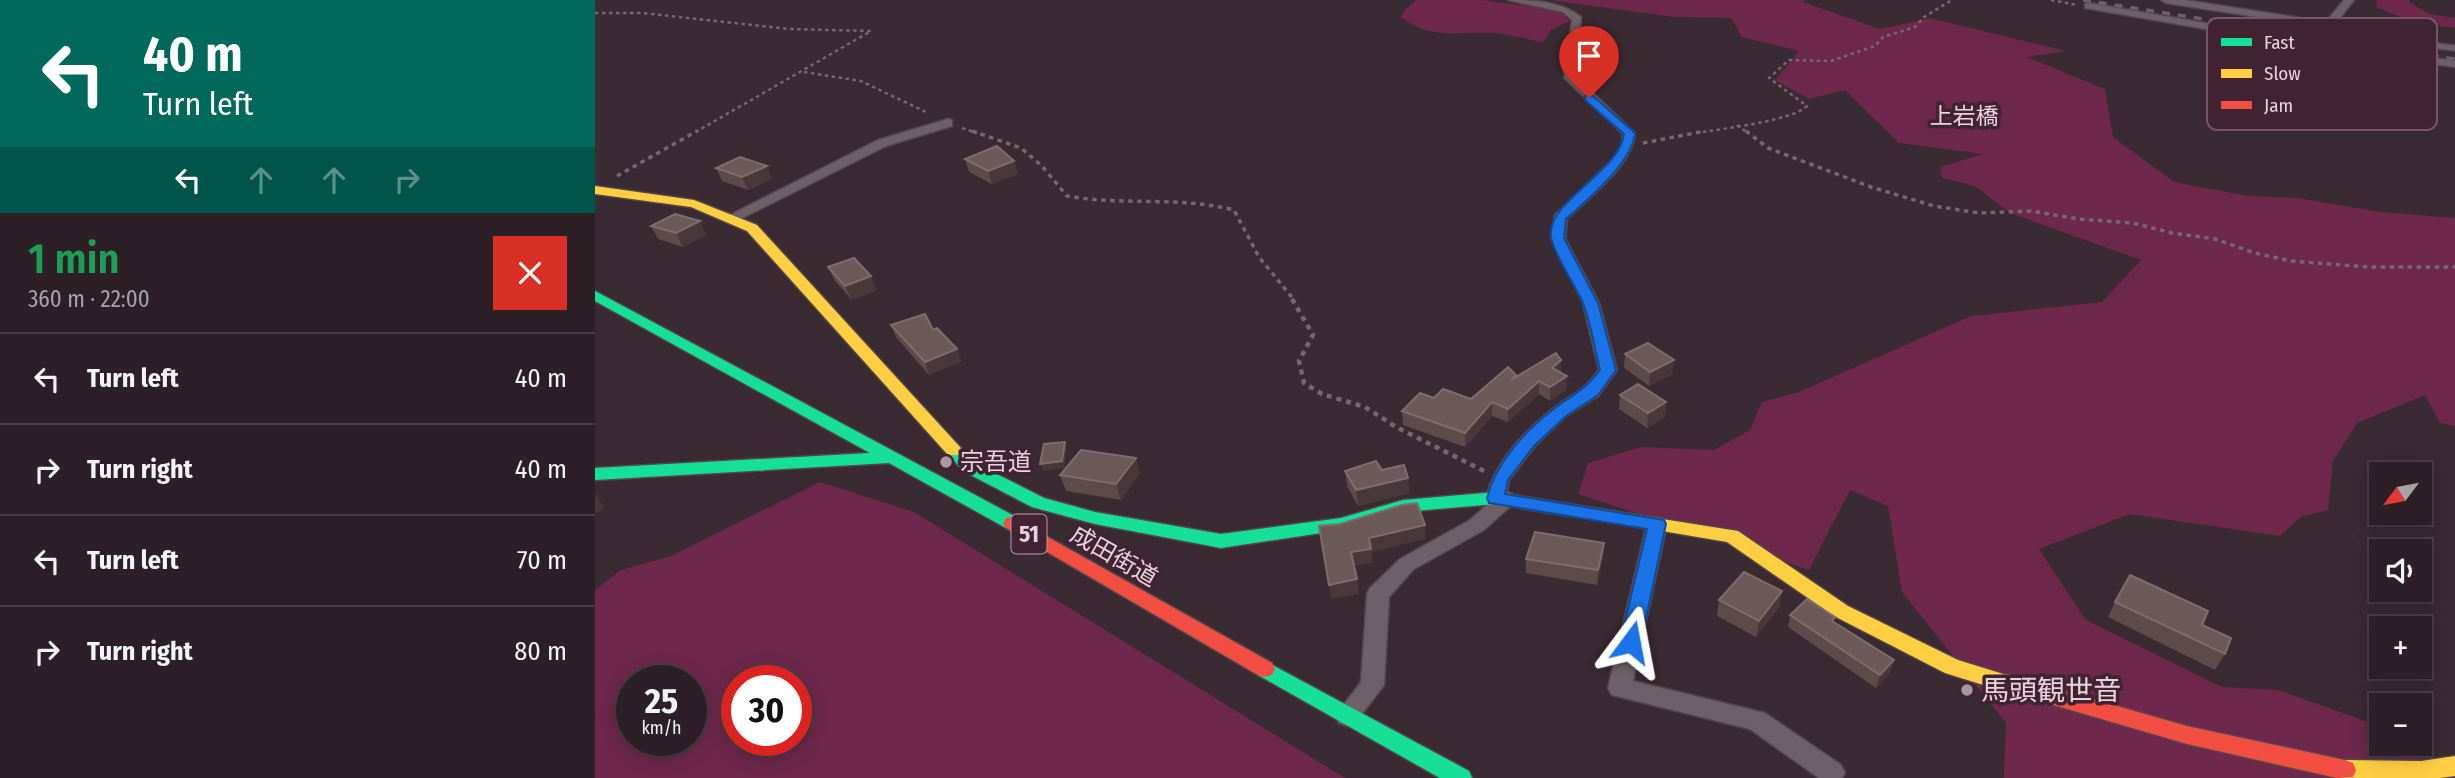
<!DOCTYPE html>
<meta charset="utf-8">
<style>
:root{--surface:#2c2026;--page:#382d32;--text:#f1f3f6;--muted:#a6a3a7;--line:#483e43}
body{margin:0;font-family:"Fira Sans Condensed","Noto Sans JP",sans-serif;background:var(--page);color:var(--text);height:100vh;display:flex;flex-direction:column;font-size:26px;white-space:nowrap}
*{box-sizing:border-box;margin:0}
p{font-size:23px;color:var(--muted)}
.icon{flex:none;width:38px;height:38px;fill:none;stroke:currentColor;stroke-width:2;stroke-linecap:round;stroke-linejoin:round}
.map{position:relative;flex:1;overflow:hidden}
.details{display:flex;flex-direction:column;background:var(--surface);width:595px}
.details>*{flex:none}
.banner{background:#00695c;color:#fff;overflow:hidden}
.needle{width:46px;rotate:238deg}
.tools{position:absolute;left:1774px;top:462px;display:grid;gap:14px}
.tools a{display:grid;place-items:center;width:63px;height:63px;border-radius:0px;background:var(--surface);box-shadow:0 4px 18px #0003,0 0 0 2px var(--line);font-size:35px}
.speed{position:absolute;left:21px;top:665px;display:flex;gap:14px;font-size:35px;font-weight:700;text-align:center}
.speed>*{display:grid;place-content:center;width:91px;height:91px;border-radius:50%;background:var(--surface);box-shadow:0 4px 18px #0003,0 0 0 2px var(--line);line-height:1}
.speed small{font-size:18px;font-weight:400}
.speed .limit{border:10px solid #d22;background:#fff;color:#111}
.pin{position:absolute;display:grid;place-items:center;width:60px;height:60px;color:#fff;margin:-72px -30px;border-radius:50% 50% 50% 0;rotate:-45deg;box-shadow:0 0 7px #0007}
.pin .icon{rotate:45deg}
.me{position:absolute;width:77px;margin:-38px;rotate:13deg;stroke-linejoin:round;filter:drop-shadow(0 0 5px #0008)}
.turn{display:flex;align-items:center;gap:24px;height:147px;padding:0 28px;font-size:32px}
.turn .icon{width:91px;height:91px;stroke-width:2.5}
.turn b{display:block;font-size:49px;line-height:60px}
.lanes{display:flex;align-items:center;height:66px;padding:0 28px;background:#0003;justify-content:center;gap:35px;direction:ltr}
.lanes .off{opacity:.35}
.round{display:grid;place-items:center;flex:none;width:74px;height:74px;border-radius:0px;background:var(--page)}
.summary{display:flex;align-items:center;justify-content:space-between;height:119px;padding:0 28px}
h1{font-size:42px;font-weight:600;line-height:52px;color:#1e9e55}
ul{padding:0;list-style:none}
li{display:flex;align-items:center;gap:21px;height:91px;padding:0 28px;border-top:2px solid var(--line)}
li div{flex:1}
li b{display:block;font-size:26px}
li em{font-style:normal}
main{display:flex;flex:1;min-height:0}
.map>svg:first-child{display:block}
.green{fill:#6d284c;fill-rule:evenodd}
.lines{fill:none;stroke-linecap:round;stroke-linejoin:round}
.lane-casing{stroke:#54464c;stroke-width:8}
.street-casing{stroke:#54464c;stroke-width:3}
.fast-casing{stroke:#54464c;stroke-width:3}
.slow-casing{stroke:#54464c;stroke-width:3}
.jam-casing{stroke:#54464c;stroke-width:3}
.path-far2{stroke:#75696e;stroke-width:2.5;stroke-dasharray:3.5 3.5;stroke-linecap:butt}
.path-far1{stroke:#75696e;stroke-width:3.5;stroke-dasharray:4.5 4.5;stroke-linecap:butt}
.path{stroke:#75696e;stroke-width:4.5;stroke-dasharray:5 5;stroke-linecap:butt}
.lane{stroke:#6e6067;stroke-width:5}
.street{fill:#6e6067;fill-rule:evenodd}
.fast{fill:#16e098;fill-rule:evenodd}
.slow{fill:#ffcf43;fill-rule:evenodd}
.jam{fill:#f24e42;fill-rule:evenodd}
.rail{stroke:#6d6166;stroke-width:3.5;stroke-dasharray:8 8;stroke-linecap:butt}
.wall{fill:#5c4b49}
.shaded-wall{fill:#483839}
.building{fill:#6b5a59;stroke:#7f6d6d;stroke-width:2}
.route{fill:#1a73e8;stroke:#114b97;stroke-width:2}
.poi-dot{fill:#aa98a0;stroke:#412331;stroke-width:2.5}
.labels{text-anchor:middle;stroke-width:7;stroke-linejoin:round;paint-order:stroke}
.far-quarter-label{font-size:23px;fill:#e7d3db;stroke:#412331}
.shield{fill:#412331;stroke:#b59ea8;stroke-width:2}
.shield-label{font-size:23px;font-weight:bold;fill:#e7d3db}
.poi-label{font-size:24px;fill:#e7d3db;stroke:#412331;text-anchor:start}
.street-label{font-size:24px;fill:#e7d3db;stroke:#412331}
.near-poi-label{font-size:28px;fill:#e7d3db;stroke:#412331;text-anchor:start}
.key{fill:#412331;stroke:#735864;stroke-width:2}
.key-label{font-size:19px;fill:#e7d3db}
</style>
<main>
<section class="details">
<div class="banner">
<div class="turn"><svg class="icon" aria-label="left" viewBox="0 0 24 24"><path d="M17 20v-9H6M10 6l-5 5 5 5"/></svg><div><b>40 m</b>Turn left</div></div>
<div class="lanes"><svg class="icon" aria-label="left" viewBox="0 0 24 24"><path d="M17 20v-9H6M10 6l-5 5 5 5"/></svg><svg class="icon off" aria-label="ahead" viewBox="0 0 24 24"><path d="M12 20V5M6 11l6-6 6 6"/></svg><svg class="icon off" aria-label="ahead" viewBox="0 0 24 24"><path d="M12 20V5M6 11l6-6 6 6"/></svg><svg class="icon off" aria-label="right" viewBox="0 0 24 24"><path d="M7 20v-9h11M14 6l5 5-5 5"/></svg></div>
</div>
<div class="summary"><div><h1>1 min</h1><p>360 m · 22:00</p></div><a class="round" style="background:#d93025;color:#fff"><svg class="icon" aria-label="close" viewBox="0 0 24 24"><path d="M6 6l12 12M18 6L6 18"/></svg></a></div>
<ul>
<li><svg class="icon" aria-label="left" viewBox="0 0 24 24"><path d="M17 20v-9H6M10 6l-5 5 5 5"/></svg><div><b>Turn left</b></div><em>40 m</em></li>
<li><svg class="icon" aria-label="right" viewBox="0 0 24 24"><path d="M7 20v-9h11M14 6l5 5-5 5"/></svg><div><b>Turn right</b></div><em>40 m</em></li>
<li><svg class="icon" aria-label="left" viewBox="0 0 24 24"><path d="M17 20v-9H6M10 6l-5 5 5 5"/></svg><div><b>Turn left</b></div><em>70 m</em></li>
<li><svg class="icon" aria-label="right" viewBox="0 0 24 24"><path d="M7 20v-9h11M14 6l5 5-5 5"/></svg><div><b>Turn right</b></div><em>80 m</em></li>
</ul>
</section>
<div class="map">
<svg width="1860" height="778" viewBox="0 0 1860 778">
<rect width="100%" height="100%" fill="#3a2a32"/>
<!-- green -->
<g class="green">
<path d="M821 0H888L964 10 975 21 956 30 948 42C932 39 916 35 900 33 866 31 835 41 806 17L810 10Z"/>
<path d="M954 0H1210L1208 2 1285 29 1335 18 1471 51 1432 57 1510 89 1518 137 1579 182 1653 196 1702 198 1787 212 1860 218V426L1845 423 1830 395 1762 423 1738 461 1733 510 1706 517 1685 536 1535 514 1444 549 1491 620 1627 687 1683 690 1787 727V744H1813L1860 778H1409L1411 723 1307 592 1293 506 1255 490 1214 570 983 494 993 463 1046 447 1119 450 1155 430 1167 402 1204 392 1376 316 1507 302 1546 260 1415 213 1380 186 1347 178 1345 167 1388 154 1304 143 1250 90 1214 99 1180 80 1204 51 1147 37 1136 18 1079 17Z"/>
<path d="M1782 0H1814L1815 3 1835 14 1860 18V28L1818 22 1781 7Z"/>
<path d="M225 482 319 512 750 778H0V590L26 570 76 556ZM37 681H96V740H37ZM142 681H201V740H142Z"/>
</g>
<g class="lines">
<defs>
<path id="lane" d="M1734 25 1774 38 1860 48"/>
<g id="street">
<path d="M913 0C938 0 966 1 986 17L981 77 1040 133C1038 165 994 197 972 219L970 238 1004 303 1022 370 1003 396 971 416 940 446 914 480 912 492 918 494 921 499 918 504 889 530 819 569 794 597 789 685 760 723 752 726 744 723 740 716 766 682 772 594 775 588 805 559 875 520 894 503 891 498C899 463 930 430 959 408 980 392 987 393 1004 370L988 303 956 238 960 215 1019 158 1027 145 1028 134 969 78 977 20 968 12Z"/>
<path d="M1566 0H1590L1731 22 1749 0H1759L1738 27 1734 28 1571 3Z"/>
<path d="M1494 3 1674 34 1860 61V67L1674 40 1490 8V4Z"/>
<path d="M353 119 357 120V126L291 146 141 221 136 222 129 218 283 140Z"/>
<path d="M1062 517 1069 519 1072 524 1038 681 1170 713 1246 765 1250 773 1247 778H1224L1155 729 1017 695 1013 688 1052 524 1055 519Z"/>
</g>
<g id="fast">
<path d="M0 291 423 518 426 523 423 528H411L294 463 0 480V468L275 453 0 301Z"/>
<path d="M359 445 365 447 380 463 449 498 500 512 626 534 746 518 808 500 901 492 973 504 979 506 982 510 979 514 973 516 901 504 808 512 746 530 626 548 500 524 437 507 368 471 351 451Z"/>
<path d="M670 661 874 771 877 778H845L663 675 660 669 663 663Z"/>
</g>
<g id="slow">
<path d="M0 186 99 200 162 225 365 447 367 451 365 455H353L152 231 96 207 0 194Z"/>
<path d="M973 504 1143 531 1253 606 1363 660 1418 677 1421 683 1418 689 1411 692 1350 673 1239 616 1132 542 967 514 964 510 967 506Z"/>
<path d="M1860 756V776L1845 778H1745L1739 770 1742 763 1750 760 1826 761Z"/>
</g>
<g id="jam">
<path d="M417 517 677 663 680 669 677 675 670 677 663 675 411 528 408 523 411 518Z"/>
<path d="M1411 674 1592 726 1750 760 1758 763 1761 770 1758 777 1742 778 1592 744 1404 689 1401 683 1404 677Z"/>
</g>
</defs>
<!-- lane casing -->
<use href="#lane" class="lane-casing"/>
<!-- street casing -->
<use href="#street" class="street-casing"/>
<!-- fast casing -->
<use href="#fast" class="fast-casing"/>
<!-- slow casing -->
<use href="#slow" class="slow-casing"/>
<!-- jam casing -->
<use href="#jam" class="jam-casing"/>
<!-- path-far2 -->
<g class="path-far2">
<path d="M1456 0 1482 5"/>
<path d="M0 13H47L194 29 276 31 99 133"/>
<path d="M209 72 266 81 333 113"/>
<path d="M1142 125 1153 133"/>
<path d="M367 128 382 133"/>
<path d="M1101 133C1125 129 1197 121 1212 106L1174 78 1194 60 1236 61 1280 46 1288 37 1320 27 1329 17 1357 0"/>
</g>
<!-- path-far1 -->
<g class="path-far1">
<path d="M377 131 426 148 447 166 472 196C528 206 584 196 639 210L664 257 699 300"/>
<path d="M1151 131 1173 148 1276 187 1339 206 1384 213 1436 211 1483 219 1538 223 1577 233 1620 239 1660 253 1696 261 1774 267H1860"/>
<path d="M1048 143 1110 131"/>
<path d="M22 176 102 131"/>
</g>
<!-- path -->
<path class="path" d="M697 299 718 335 704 361 709 383 727 394 770 407 801 427 891 472"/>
<!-- lane -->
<use href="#lane" class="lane"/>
<!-- street -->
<use href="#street" class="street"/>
<!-- fast -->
<use href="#fast" class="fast"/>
<!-- slow -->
<use href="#slow" class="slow"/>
<!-- jam -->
<use href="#jam" class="jam"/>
<!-- rail -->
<path class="rail" d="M1488 0 1860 59"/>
</g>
<!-- wall -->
<g class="wall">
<path d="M370 159 423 174 397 184 374 172Z"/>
<path d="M121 168 177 179 153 190 127 181Z"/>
<path d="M105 221 111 235 88 247 63 239 56 226Z"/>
<path d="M233 267 282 290 257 300 240 281Z"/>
<path d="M296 325 338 330 367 361 334 375 301 337Z"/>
<path d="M1030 354 1077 374 1054 386 1029 368Z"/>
<path d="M966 373 972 376 971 390 955 401 944 394 913 422 897 416 870 447 808 425 807 411 839 398 876 399 921 375V377Z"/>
<path d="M1025 395 1071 402 1070 417 1052 428 1024 409Z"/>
<path d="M787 470 813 478 814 493 763 506 752 486 750 471Z"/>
<path d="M545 473 526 500 471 491 465 475Z"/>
<path d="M1009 543 1008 557 1002 585 931 573V559Z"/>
<path d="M1187 591 1184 607 1161 637 1122 616 1124 600Z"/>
<path d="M1520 602 1607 625 1630 654 1620 670 1513 617Z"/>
<path d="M1195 615 1239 622 1295 673 1281 688 1193 627Z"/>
</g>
<!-- shaded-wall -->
<g class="shaded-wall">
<path d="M419 161 423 174 397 184 393 171Z"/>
<path d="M172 166 177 179 153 190 147 177Z"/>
<path d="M105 221 111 235 88 247 81 233Z"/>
<path d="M276 276 282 290 257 300 250 286Z"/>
<path d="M362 349 367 361 334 375 330 362Z"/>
<path d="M966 360V373L957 368Z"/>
<path d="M1079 360 1077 374 1054 386 1055 372Z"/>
<path d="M972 376 971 390 955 401V387Z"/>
<path d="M944 381V394L913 422V409Z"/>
<path d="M897 402V416L870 447V433Z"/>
<path d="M1071 402 1070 417 1052 428 1053 413Z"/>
<path d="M470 442 472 449 469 468 448 471 445 464Z"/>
<path d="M541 458 545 473 526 500 521 484Z"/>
<path d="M813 478 814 493 763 506 761 490Z"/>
<path d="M0 494 9 507 0 514Z"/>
<path d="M830 525 831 539 777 552 778 563 758 566 756 552 774 538Z"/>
<path d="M1009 543 1008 557 1002 585 1003 570Z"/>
<path d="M762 579 764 594 736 599 734 585Z"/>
<path d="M1187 591 1184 607 1161 637 1164 621Z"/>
<path d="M1299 660 1295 673 1281 688 1285 675Z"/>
</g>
<!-- building -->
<g class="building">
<path d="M402 146 419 161 393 171 370 159Z"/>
<path d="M145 157 172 166 147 177 121 168Z"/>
<path d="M80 214 105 221 81 233 56 226Z"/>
<path d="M259 258 276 276 250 286 233 267Z"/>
<path d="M330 314 338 330 342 328 362 349 330 362 296 325Z"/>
<path d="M1053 343 1079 360 1055 372 1030 354Z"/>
<path d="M961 353 966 360 957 368 972 376 955 387 944 381 913 409 897 402 870 433 807 411 825 393 839 398 848 389 876 399 913 367 921 375 916 380Z"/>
<path d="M1043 384 1071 402 1053 413 1025 395Z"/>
<path d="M470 442 467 461 445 464 449 444Z"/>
<path d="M486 450 541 458 521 484 465 475Z"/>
<path d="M781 461 787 470 809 465 813 478 761 490 750 471Z"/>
<path d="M822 503 830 525 774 538 776 549 756 552 762 579 734 585 724 526 745 524 807 505Z"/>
<path d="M940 532 1009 543 1003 570 931 559Z"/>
<path d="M1149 572 1187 591 1164 621 1124 600Z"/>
<path d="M1535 575 1613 611 1607 625 1636 638 1630 654 1520 602Z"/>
<path d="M1212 599 1240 617 1237 621 1299 660 1285 675 1195 615Z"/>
</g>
<!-- route -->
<path class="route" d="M990 96H998L1040 133C1037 163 993 199 971 219L969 238 1003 303 1021 370 1003 395 971 416 939 446 913 480 910 494 1069 520 1071 524 1046 642 1043 647 1036 650 1028 647 1025 642 1052 529 901 504 894 503 892 498C900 463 931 430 960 408 980 393 989 391 1005 370 999 347 996 322 987 301 980 285 958 253 956 237 951 201 1024 173 1029 134L990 100Z"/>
<!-- markers -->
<g class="poi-dot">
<circle cx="351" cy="462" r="7"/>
<circle cx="1372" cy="690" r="7"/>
</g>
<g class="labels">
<!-- far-quarter labels -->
<g class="far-quarter-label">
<text x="1369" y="124">上岩橋</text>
</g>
<!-- shield labels -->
<rect class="shield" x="416.5" y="514.5" width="35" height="39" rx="5"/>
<g class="shield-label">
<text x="434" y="542">51</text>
</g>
<!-- poi labels -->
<g class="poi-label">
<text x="365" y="470">宗吾道</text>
</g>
<!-- street labels -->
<g class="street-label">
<text transform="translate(519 556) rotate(30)" y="8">成田街道</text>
</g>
<!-- near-poi labels -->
<g class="near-poi-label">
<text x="1386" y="700">馬頭観世音</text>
</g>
</g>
<!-- legend -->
<rect x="1612" y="18" width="230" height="112" rx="10" class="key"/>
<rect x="1626" y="38" width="31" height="8" fill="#16e098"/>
<rect x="1626" y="69" width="31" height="9" fill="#ffcf43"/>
<rect x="1626" y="101" width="31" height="8" fill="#f24e42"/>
<g class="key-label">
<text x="1669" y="49">Fast</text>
<text x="1669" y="80">Slow</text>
<text x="1669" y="112">Jam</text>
</g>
</svg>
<div class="tools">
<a><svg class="needle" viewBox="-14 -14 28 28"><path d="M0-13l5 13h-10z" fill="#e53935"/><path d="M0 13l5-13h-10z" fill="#a6a3a7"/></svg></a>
<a><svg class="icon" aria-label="sound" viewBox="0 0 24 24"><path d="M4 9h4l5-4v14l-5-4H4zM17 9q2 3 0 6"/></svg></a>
<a>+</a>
<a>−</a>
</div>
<div class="speed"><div>25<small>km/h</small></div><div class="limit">30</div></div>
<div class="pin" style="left:994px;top:98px;background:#d93025"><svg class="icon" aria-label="arrive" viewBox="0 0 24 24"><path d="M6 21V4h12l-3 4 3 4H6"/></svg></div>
<svg class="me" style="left:1036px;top:642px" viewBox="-20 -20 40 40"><path d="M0-17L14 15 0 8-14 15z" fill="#1a73e8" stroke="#fff" stroke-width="4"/></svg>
</div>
</main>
